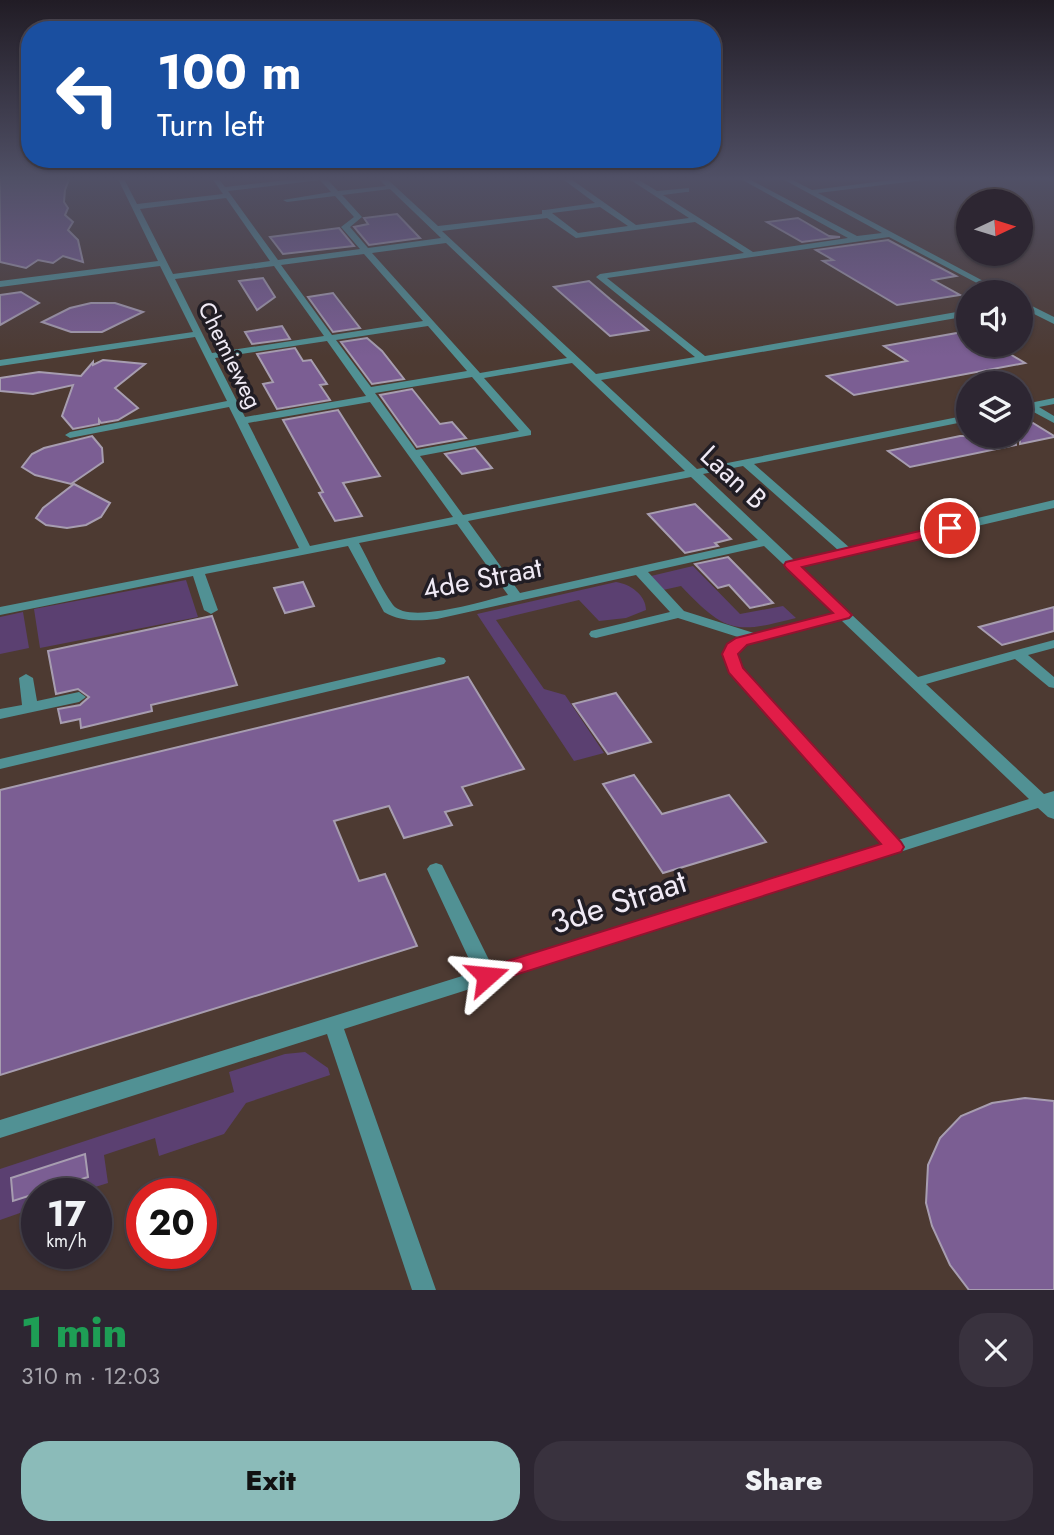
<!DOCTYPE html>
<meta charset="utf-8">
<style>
:root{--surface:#2d2632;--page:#39323e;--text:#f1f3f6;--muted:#a7a5ac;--line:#48434d;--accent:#8bbbb9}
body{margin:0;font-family:Jost,sans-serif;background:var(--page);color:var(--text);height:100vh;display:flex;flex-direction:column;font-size:26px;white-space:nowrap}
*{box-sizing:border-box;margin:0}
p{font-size:23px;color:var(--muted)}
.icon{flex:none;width:38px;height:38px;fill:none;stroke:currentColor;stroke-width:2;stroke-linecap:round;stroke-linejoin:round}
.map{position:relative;height:1290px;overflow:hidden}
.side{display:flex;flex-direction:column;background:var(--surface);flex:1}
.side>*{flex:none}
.hud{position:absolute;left:21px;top:21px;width:700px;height:147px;border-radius:28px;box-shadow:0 2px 5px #0004,0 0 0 2px var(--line);background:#1a4fa0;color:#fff;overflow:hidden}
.needle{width:46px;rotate:86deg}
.fabs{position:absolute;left:956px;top:189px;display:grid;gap:14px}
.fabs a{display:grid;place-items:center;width:77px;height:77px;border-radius:50%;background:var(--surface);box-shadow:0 2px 5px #0004,0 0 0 2px var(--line);font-size:35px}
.speed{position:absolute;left:21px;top:1178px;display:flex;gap:14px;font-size:35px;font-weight:700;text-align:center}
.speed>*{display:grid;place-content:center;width:91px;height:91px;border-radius:50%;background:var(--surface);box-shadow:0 2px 5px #0004,0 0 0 2px var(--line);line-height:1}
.speed small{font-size:18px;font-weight:400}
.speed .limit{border:10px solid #d22;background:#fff;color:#111}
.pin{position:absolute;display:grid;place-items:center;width:60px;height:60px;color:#fff;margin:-30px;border:4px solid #fff;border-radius:50%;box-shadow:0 2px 7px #0007}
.me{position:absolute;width:77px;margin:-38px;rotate:72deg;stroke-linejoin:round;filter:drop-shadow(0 0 5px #0008)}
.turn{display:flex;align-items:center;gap:24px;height:147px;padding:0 21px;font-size:32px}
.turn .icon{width:91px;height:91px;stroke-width:2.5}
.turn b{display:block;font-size:49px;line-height:60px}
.round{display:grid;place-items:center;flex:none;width:74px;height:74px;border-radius:28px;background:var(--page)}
.head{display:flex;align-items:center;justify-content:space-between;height:119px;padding:0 21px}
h1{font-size:42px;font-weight:800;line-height:52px;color:#1e9e55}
.primary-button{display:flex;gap:14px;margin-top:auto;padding:14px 21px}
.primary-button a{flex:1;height:80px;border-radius:28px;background:var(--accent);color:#111;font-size:28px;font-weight:800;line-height:80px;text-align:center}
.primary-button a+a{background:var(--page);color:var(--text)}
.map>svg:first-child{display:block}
.industrial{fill:#4d3a32;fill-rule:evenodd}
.green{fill:#5b4071}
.building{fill:#7b5e93;stroke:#a79db0;stroke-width:2}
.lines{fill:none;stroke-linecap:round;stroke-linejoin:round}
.service{fill:#519194;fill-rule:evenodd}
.route{fill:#e11d48;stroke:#92132f;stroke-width:2}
.labels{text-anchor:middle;stroke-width:7;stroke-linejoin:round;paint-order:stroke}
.far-street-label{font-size:23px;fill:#f0eaf5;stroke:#211d24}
.street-label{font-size:28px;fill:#f0eaf5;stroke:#211d24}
.near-street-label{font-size:33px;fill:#f0eaf5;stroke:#211d24}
</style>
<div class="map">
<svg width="1054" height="1290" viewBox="0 0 1054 1290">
<rect width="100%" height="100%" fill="#3c3343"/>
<!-- industrial -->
<path class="industrial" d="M0 177H1054V1290H0ZM968 201H1020V254H968ZM968 292H1020V345H968ZM968 383H1020V436H968ZM37 1194H96V1253H37ZM142 1194H201V1253H142Z"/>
<!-- green -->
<g class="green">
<path d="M693 566 740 614 783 606 796 618C734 634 726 633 681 586L663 590 651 576Z"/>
<path d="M186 580 198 617 40 648 34 609Z"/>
<path d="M616 582C630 584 646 595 646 610L626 618 599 621 579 600 496 620 544 689 565 695 604 753 574 761 477 614Z"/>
<path d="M23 612 29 648 0 654V617Z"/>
<path d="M305 1052 328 1068 330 1075 246 1103 224 1134 159 1156 155 1138 104 1155 108 1183 76 1193 37 1194V1207L0 1220V1169L234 1092 229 1072 285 1054Z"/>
</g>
<!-- building -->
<g class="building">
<path d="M0 177H70L65 190 64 202 68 208 65 215 73 222 68 230 78 240 83 262 63 256 53 263 38 260 26 268 0 262Z"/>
<path d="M397 214 420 238 369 245 354 227 368 224 364 218Z"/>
<path d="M798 218 829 236 840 237 802 242 767 222Z"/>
<path d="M339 228 354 246 283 254 270 237Z"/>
<path d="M888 240 956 276 933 280 960 295 897 305 823 261 833 260 816 250Z"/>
<path d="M263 278 275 297 257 310 239 281Z"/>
<path d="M589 281 610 299 648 330 610 336 554 287Z"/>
<path d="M21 292 39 303 0 325V295Z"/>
<path d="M333 293 360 328 333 332 308 297Z"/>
<path d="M91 303H115L143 312 102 332H71L42 322 70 308Z"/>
<path d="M282 326 290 339 252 344 245 332Z"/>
<path d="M968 331V345H995L1025 363 854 395 827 376 907 361 884 346Z"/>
<path d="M367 338 382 351 404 379 372 384 341 342Z"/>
<path d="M295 348 303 361 311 360 327 384 320 385 330 400 277 409 263 384 273 382 257 354Z"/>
<path d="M103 360 145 364 115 388 138 408 118 420 101 423 99 420V424L73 429 62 416 73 385 33 394 0 391V378L39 372 81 376 93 362V365Z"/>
<path d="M412 389 440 424 452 422 466 438 417 447 380 395Z"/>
<path d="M338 410 380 476 343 483 362 516 335 521 319 493 323 492 283 420Z"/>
<path d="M1020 415 1054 436V437L1020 444Z"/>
<path d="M92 436 102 448 103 462 71 484 35 475 22 467 32 454 44 448Z"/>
<path d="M960 436H1015L1016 445 910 467 888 451Z"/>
<path d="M475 448 492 468 462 474 445 454Z"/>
<path d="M74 484 110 503 101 517 86 525 67 528 46 525 36 518 43 508Z"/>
<path d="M695 504 731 539 715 543 718 546 685 553 648 514Z"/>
<path d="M728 557 773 603 750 608 729 585 718 588 695 564Z"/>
<path d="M303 582 314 606 285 613 274 588Z"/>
<path d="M1054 607V631L1002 645 979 627Z"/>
<path d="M212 616 237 685 151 705 152 711 81 728 80 719 61 723 58 709 80 705 89 697 78 689 56 694 48 651Z"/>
<path d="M468 677 524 769 462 787 472 805 445 812 452 825 404 838 389 806 334 821 359 881 385 874 417 946 0 1075V790Z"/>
<path d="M616 693 651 742 608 754 573 704Z"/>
<path d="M634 775 662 814 729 795 766 842 663 873 603 784Z"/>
<path d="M1025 1098 1054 1101V1290H969L950 1265 932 1226 926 1203 928 1165 940 1138 961 1116 992 1103Z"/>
<path d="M85 1154 88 1177 13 1201 11 1178Z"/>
</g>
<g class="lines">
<!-- service -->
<g class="service">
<path d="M117 177H123L137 204 223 194 211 177H217L225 187 313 177H332L327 179 338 191 386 186 377 177H385L438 226 542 214V210H545L595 203 560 177H568L636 225 689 218 626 177H634L657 191 689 188V192H686L663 195 753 252 848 238 737 177H745L857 236 882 233 779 177H787L812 190 916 177H934L931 179 818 193 1004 292H994L889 237 607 278 705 356 968 310V316L601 380 697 469 968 415V421L754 464 850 548 1054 500V508L801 567 918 677 1054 640V648L1028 655 1054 677V688L1049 687 1015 659 926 684 1044 794 1054 791V819L1048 817 1038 808 344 1029 436 1290H412L327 1034 0 1138V1120L475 972 427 869 430 865 436 863 442 865 492 966 883 845 728 670 724 661 726 647 741 638 678 618 596 638 591 637 589 634 591 631 670 612 636 575 437 619C418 621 401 622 384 612L348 546 205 574 218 610 211 614 204 610 193 576 0 615V607L299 548 229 407 70 438 65 435 70 432 227 401 195 337 0 366V360L193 332 160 266 0 287V281L158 261ZM320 180 331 192 283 200 287 202 335 196 354 217 341 227 360 249 278 260 228 191ZM390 189 441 238 368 248 350 227 362 217 342 195ZM226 198 270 261 173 274 140 209ZM600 207 628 226 578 233 552 213ZM547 218 576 238 695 222 744 253 600 274 596 277 695 357 596 374 442 231ZM446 243 567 358 480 373 372 253ZM364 254 423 321 332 335 281 265ZM274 266 324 336 212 353 175 279ZM428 326 467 371 371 387 336 340ZM327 341 366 396 245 417 215 358ZM572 363 685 471 463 515 420 456 531 435V431L484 378ZM472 377 519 431 416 450 375 393ZM370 402 453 517 310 546 248 423ZM743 466 838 550 794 560 703 474ZM691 477 758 540 520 593 468 521ZM457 524 508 595C486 600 409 625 393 605 380 587 370 563 359 543ZM764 546 835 613 757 634 684 611 648 572ZM841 620 1029 799 898 840 742 668 738 661 740 649 746 645Z"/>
<path d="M1020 300 1054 317V324L1020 307Z"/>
<path d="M1054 398V404L1039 407 1054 416V423L1028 409 1020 411V405Z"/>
<path d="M439 657 444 658 446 661 444 664 0 769V759Z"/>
<path d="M26 674 33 678 37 701 79 692 86 697 79 702 0 719V709L22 705 19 678Z"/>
</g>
</g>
<!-- sky -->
<linearGradient id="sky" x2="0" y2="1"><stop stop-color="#211c25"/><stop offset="0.5" stop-color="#505066"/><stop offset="1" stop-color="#505066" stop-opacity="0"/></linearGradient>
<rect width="1054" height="357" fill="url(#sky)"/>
<!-- route -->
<path class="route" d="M950 524 955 525V531L802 567 849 612 852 615 849 618 747 645 738 654 743 668 901 842 904 847 901 852 487 984 479 982 476 976 479 970 881 844 729 673 722 654 727 644 736 638 833 613 786 568 784 565 786 562Z"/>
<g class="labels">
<!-- far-street labels -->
<g class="far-street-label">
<text transform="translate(230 355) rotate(64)" y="8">Chemieweg</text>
</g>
<!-- street labels -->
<g class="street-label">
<text transform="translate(734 477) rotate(43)" y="10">Laan B</text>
<text transform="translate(482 578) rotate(-11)" y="10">4de Straat</text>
</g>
<!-- near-street labels -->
<g class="near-street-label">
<text transform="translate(618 901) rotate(-18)" y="12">3de Straat</text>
</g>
</g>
</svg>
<div class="fabs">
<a><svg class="needle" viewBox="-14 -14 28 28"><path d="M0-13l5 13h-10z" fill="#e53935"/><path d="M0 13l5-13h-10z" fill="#a7a5ac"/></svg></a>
<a><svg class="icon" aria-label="sound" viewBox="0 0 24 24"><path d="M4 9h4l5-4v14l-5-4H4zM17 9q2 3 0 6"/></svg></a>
<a><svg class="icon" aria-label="layers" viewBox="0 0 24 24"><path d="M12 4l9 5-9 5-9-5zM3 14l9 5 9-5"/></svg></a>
</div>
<div class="speed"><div>17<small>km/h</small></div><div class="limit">20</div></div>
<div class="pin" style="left:950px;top:528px;background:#d93025"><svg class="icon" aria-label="arrive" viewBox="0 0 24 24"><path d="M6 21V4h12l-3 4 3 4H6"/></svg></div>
<svg class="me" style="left:487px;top:976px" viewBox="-20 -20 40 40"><path d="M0-17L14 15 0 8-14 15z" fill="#e11d48" stroke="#fff" stroke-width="4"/></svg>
<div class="hud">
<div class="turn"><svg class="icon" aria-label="left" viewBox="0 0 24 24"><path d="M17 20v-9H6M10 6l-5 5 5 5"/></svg><div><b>100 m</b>Turn left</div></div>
</div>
</div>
<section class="side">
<div class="head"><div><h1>1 min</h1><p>310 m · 12:03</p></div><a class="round"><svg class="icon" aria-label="close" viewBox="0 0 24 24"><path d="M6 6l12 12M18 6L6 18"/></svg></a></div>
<div class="primary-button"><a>Exit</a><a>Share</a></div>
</section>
